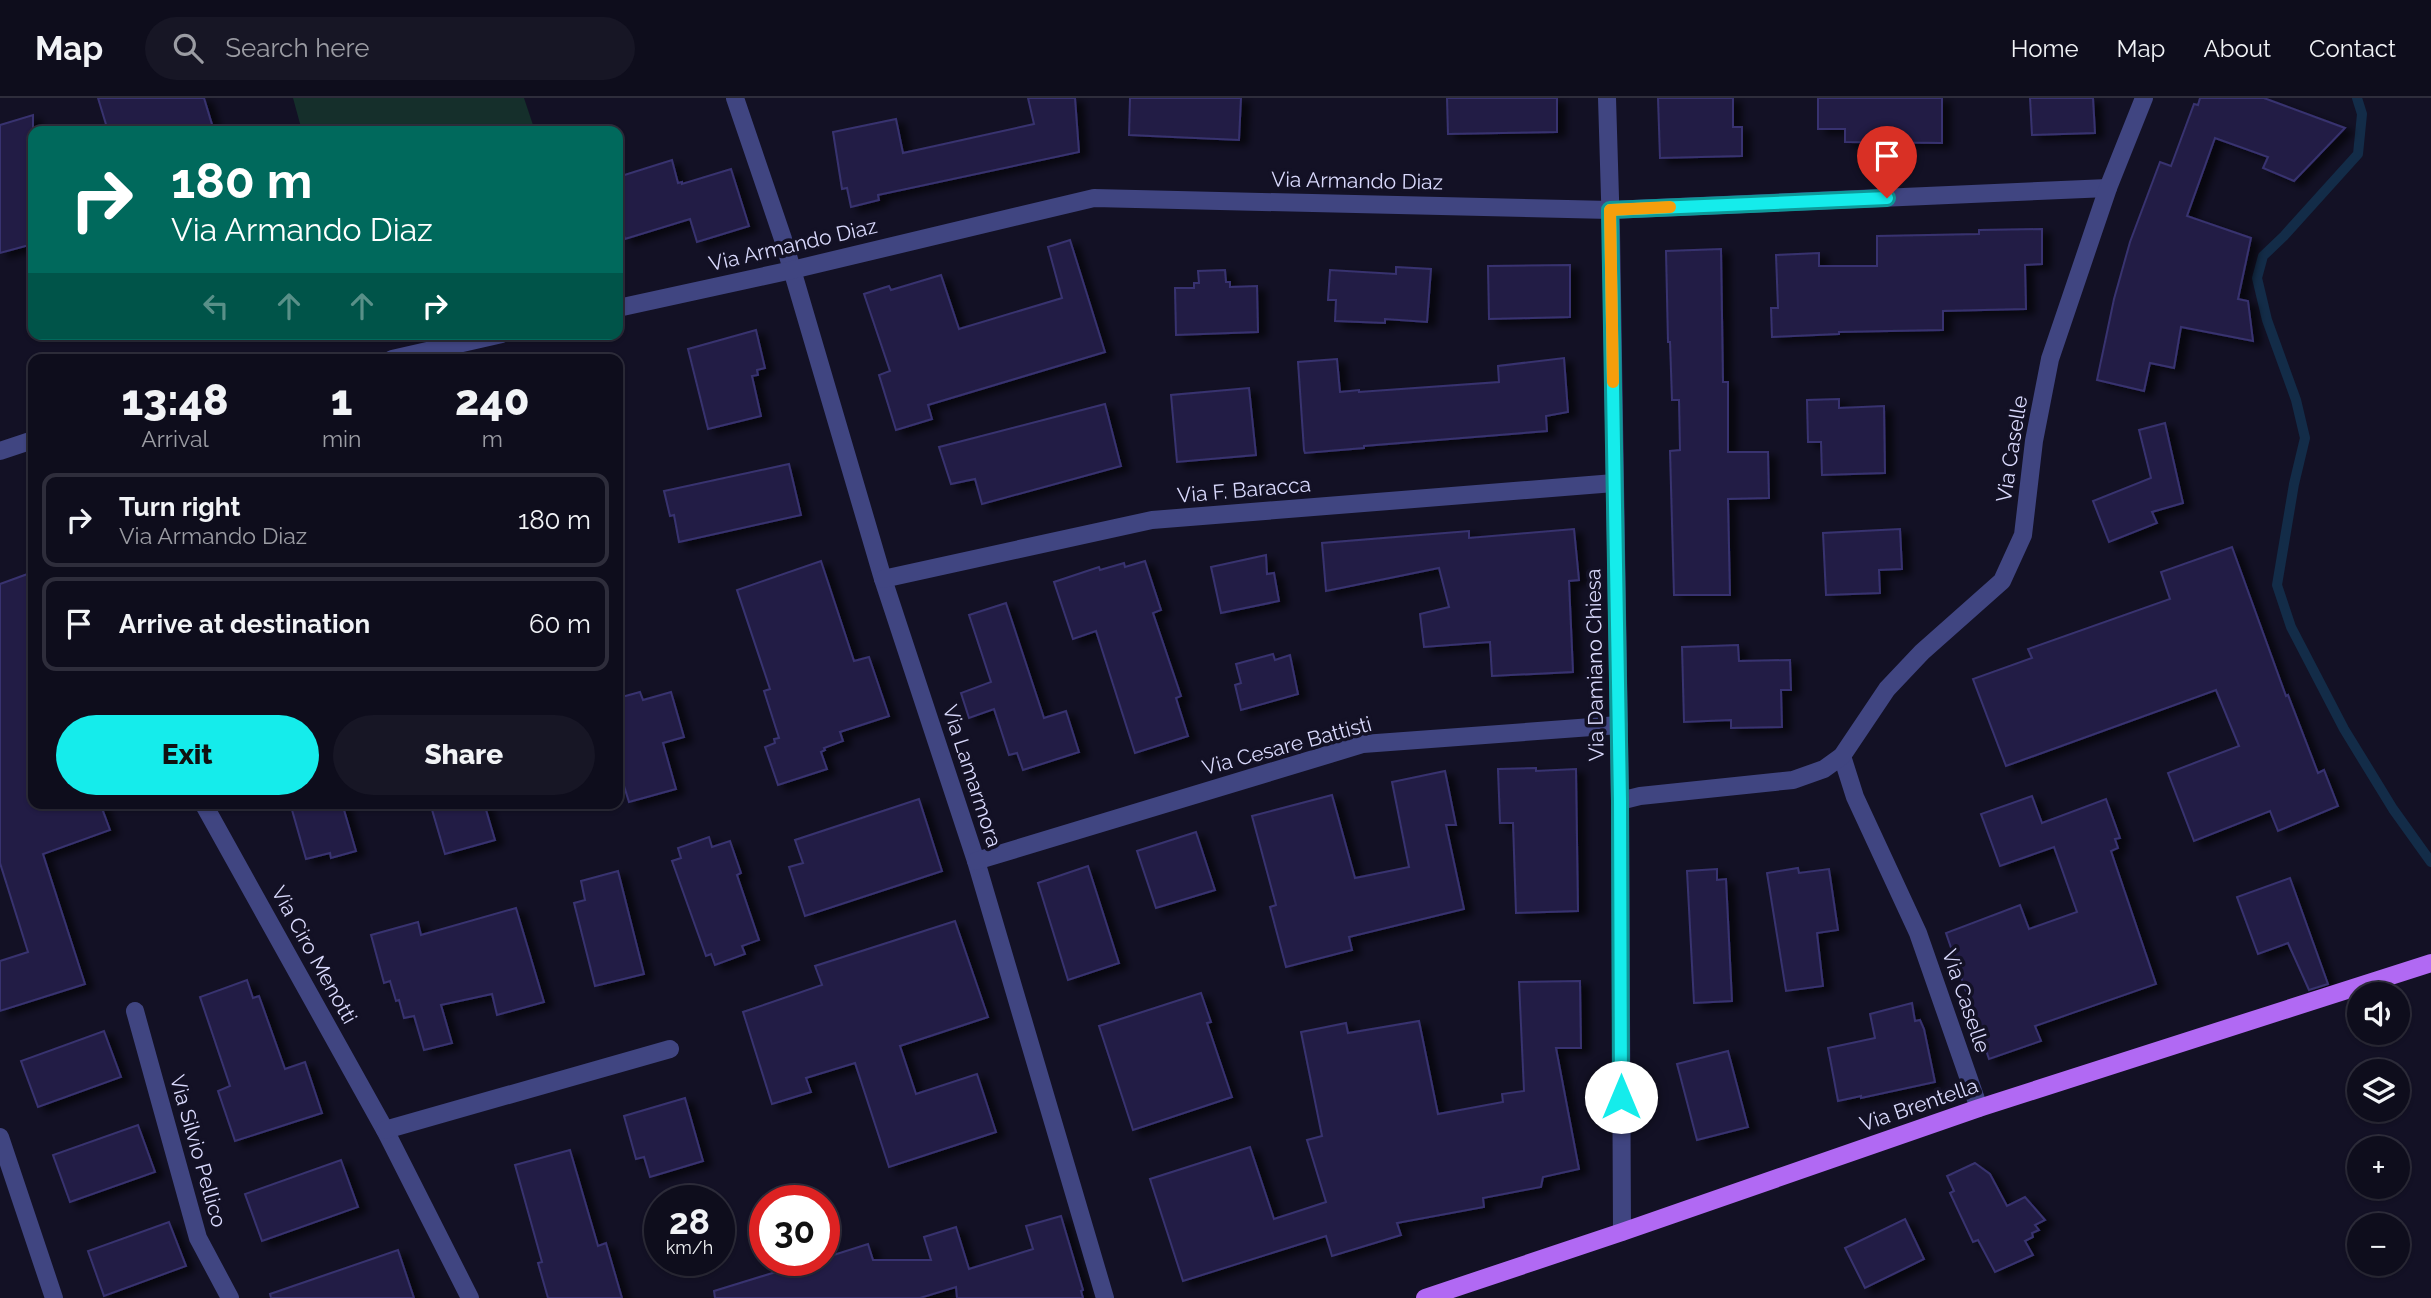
<!DOCTYPE html>
<meta charset="utf-8">
<style>
:root{--surface:#0e0d1c;--page:#171625;--text:#f1f3f6;--muted:#9b9ca3;--line:#2e2d3b;--accent:#15eceb}
body{margin:0;font-family:Raleway,sans-serif;background:var(--page);color:var(--text);height:100vh;display:flex;flex-direction:column;font-size:26px;white-space:nowrap}
*{box-sizing:border-box;margin:0}
p{font-size:23px;color:var(--muted)}
.icon{flex:none;width:38px;height:38px;fill:none;stroke:currentColor;stroke-width:2;stroke-linecap:round;stroke-linejoin:round}
.map{position:relative;flex:1;overflow:hidden}
.drawer{position:absolute;left:28px;top:256px;width:595px;height:455px;display:flex;flex-direction:column;background:var(--surface);border-radius:14px;box-shadow:0 2px 5px #0004,0 0 0 2px var(--line)}
.drawer>*{flex:none}
.banner{position:absolute;left:28px;top:28px;width:595px;height:214px;border-radius:14px;box-shadow:0 2px 5px #0004,0 0 0 2px var(--line);background:#00695c;color:#fff;overflow:hidden}
.fabs{position:absolute;left:2347px;top:884px;display:grid;gap:14px}
.fabs a{display:grid;place-items:center;width:63px;height:63px;border-radius:50%;background:var(--surface);box-shadow:0 2px 5px #0004,0 0 0 2px var(--line);font-size:35px}
.speed{position:absolute;left:644px;top:1087px;display:flex;gap:14px;font-size:35px;font-weight:700;text-align:center}
.speed>*{display:grid;place-content:center;width:91px;height:91px;border-radius:50%;background:var(--surface);box-shadow:0 2px 5px #0004,0 0 0 2px var(--line);line-height:1}
.speed small{font-size:18px;font-weight:400}
.speed .limit{border:10px solid #d22;background:#fff;color:#111}
.pin{position:absolute;display:grid;place-items:center;width:60px;height:60px;color:#fff;margin:-72px -30px;border-radius:50% 50% 50% 0;rotate:-45deg;box-shadow:0 0 7px #0007}
.pin .icon{rotate:45deg}
.me{position:absolute;width:77px;margin:-38px;rotate:0deg;stroke-linejoin:round;filter:drop-shadow(0 0 5px #0008)}
.turn{display:flex;align-items:center;gap:24px;height:147px;padding:0 28px;font-size:32px}
.turn .icon{width:91px;height:91px;stroke-width:2.5}
.turn b{display:block;font-size:49px;line-height:60px}
.lanes{display:flex;align-items:center;height:66px;padding:0 28px;background:#0003;justify-content:center;gap:35px;direction:ltr}
.lanes .off{opacity:.35}
.eta{display:flex;justify-content:space-evenly;align-items:center;height:119px;text-align:center}
.eta b{font-size:42px;font-weight:800;line-height:49px}
.action{display:flex;gap:14px;margin-top:auto;padding:14px 28px}
.action a{flex:1;height:80px;border-radius:42px;background:var(--accent);color:#111;font-size:28px;font-weight:800;line-height:80px;text-align:center}
.action a+a{background:var(--page);color:var(--text)}
ul{padding:0;list-style:none}
li{display:flex;align-items:center;gap:21px;height:94px;margin:0 14px 10px;padding:0 14px;border:4px solid var(--line);border-radius:14px}
li div{flex:1}
li b{display:block;font-size:26px}
li em{font-style:normal}
header{display:flex;align-items:center;gap:42px;box-sizing:border-box;height:98px;padding:0 35px;background:var(--surface);border-bottom:2px solid var(--line)}
header strong{font-size:33px}
nav{display:flex;gap:38px;margin-inline-start:auto;font-size:24px}
.search{width:490px;height:63px;background:var(--page);display:flex;align-items:center;gap:18px;box-sizing:border-box;padding:0 24px;border-radius:38px;color:var(--muted);font-size:26px}
.map>svg:first-child{display:block}
.green{fill:#152f2b}
.lines{fill:none;stroke-linecap:round;stroke-linejoin:round}
.stream{stroke:#132c48;stroke-width:10}
.building{fill:#231f45;stroke:#38336f;stroke-width:2;filter:url(#shadow)}
.minor{stroke:#404581;stroke-width:18}
.major{stroke:#b169f3;stroke-width:18}
.route-casing{stroke:#0e9999;stroke-width:18}
.route{stroke:#15eceb;stroke-width:12}
.slow{stroke:#f59e0b;stroke-width:12}
.labels{text-anchor:middle;stroke-width:7;stroke-linejoin:round;paint-order:stroke}
.street-label{font-size:21px;fill:#d9d9fc;stroke:#131125}
</style>
<header>
<strong>Map</strong>
<div class="search"><svg class="icon" aria-label="search" viewBox="0 0 24 24"><circle cx="10" cy="10" r="6"/><path d="M15 15l6 6"/></svg>Search here</div>
<nav><a>Home</a><a>Map</a><a>About</a><a>Contact</a></nav>
</header>
<div class="map">
<svg width="2431" height="1200" viewBox="0 0 2431 1200">
<defs>
<filter id="shadow"><feDropShadow dx="8" dy="4.5" stdDeviation="3.5" flood-color="#0009"/></filter>
</defs>
<rect width="100%" height="100%" fill="#131125"/>
<!-- green -->
<path class="green" d="M293 0H524L535 33H302Z"/>
<g class="lines">
<!-- stream -->
<path class="stream" d="M2357 0 2362 16 2358 56 2284 138 2263 158 2257 180 2267 222 2296 302 2305 340 2294 386 2277 487 2291 529 2344 631 2393 711 2431 764"/>
</g>
<!-- building -->
<g class="building">
<path d="M98 0H204L214 33H108Z"/>
<path d="M1028 0H1075L1079 54 878 97 879 102 851 109 847 90 842 91 833 34 896 21 903 55 1034 26Z"/>
<path d="M1130 0H1241L1239 42 1129 37Z"/>
<path d="M1447 0H1557V34L1448 36Z"/>
<path d="M1658 0H1733V29H1742V58L1660 60Z"/>
<path d="M1818 0H1942V45L1845 44V31H1818Z"/>
<path d="M2030 0H2093L2095 35 2032 37Z"/>
<path d="M2200 0H2264L2345 30 2294 83 2263 70 2268 59 2215 40 2187 118 2251 140 2238 201 2248 203 2253 243 2181 229 2174 270 2150 265 2144 293 2097 282 2114 201 2130 144 2160 64 2171 68 2194 6 2198 7Z"/>
<path d="M33 17V146L0 155V27Z"/>
<path d="M672 62 678 85 682 84V86L731 71 749 128 697 144 690 121 625 141 618 118V79Z"/>
<path d="M2042 131V166L2025 167 2026 211 1943 213V232L1839 234V236L1772 239 1771 210H1778L1776 157 1819 155V168H1877V138L1979 136V132Z"/>
<path d="M1070 142 1105 254 928 307 932 321 896 332 879 277 890 273 864 196 889 188 891 192 941 177 959 231 1062 200 1048 149Z"/>
<path d="M1721 151 1723 284H1728V354H1768L1769 400 1728 401 1730 497H1674L1670 353 1680 352 1679 302H1672L1670 244H1668L1666 153Z"/>
<path d="M1570 167V219L1489 221 1488 168Z"/>
<path d="M1396 169 1431 171 1427 224 1385 221V225L1335 223 1336 202H1328L1330 172 1396 176Z"/>
<path d="M1225 172 1226 184H1230V189L1257 188 1258 234 1176 237 1175 190H1194V185H1199L1198 173Z"/>
<path d="M756 232 765 270 757 272 758 277 752 278 761 318 708 331 688 251Z"/>
<path d="M1564 260 1568 314 1546 318 1547 333 1364 348V350L1305 355 1304 352 1298 264 1337 261 1340 294 1359 292V294L1499 284 1498 268Z"/>
<path d="M1249 290 1256 357 1177 364 1171 297Z"/>
<path d="M1839 301V310L1884 308 1885 375 1822 377 1821 344H1808L1807 302Z"/>
<path d="M1105 306 1121 368 982 406 975 381 951 386 939 349Z"/>
<path d="M2165 325 2183 405 2152 414 2157 425 2109 444 2093 403 2151 380 2139 332Z"/>
<path d="M789 366 801 417 679 444 674 417 670 418 664 393Z"/>
<path d="M1574 431 1579 482 1569 483 1573 574 1492 578 1490 544 1424 549 1420 516 1449 509 1439 470 1326 493 1322 445 1469 433V440Z"/>
<path d="M1900 431 1902 471 1879 472 1880 495 1826 497 1823 435Z"/>
<path d="M2232 449 2286 598 2288 597 2318 675 2324 672 2338 708 2278 733 2270 713 2194 743 2168 675 2239 648 2216 592 2006 668 1973 581 2032 560 2028 551 2170 501 2161 474Z"/>
<path d="M1266 457 1267 476 1274 475 1279 503 1221 515 1211 469Z"/>
<path d="M821 463 854 563 869 559 889 618 840 634 843 643 824 650 825 652 821 654 827 671 778 687 765 649 775 645 774 641 779 640 764 593 770 591 737 492Z"/>
<path d="M1145 463 1161 512 1153 515 1181 598 1176 600 1188 638 1135 655 1096 533 1073 541 1054 484 1099 469 1100 472 1124 465 1125 469Z"/>
<path d="M33 474V705H100L110 732 43 756 85 886 0 913V863L28 854 0 765V486Z"/>
<path d="M1006 505 1044 620 1066 613 1079 654 1023 672 1017 655 1009 657 994 611 969 620 961 595 991 584 969 517Z"/>
<path d="M1738 547 1739 563 1790 562 1791 592H1781L1782 629 1731 630V622L1684 624 1682 549Z"/>
<path d="M1273 556 1275 562 1290 557 1298 596 1241 612 1235 587 1241 585 1236 566Z"/>
<path d="M640 594 643 602 671 594 684 639 663 645 676 691 629 704 618 669V600Z"/>
<path d="M1536 670V673L1576 671 1578 813 1516 815 1513 725H1500L1498 671Z"/>
<path d="M1445 673 1456 727H1446L1464 811 1349 839 1352 852 1286 869 1270 809 1276 807 1252 718 1332 697 1355 780 1409 769 1392 684Z"/>
<path d="M2032 698 2042 725 2106 701 2120 740 2115 741 2118 750 2111 753 2156 886 2035 928 2041 943 1989 961 1946 835 2020 807 2029 831 2077 814 2054 749 2000 768 1981 716Z"/>
<path d="M919 701 942 773 805 818 789 769 803 765 795 742Z"/>
<path d="M290 705H342L356 753 331 760 330 755 306 761Z"/>
<path d="M430 705H484L495 742 445 756Z"/>
<path d="M1196 734 1215 792 1156 810 1137 753Z"/>
<path d="M709 739 712 749 730 743 741 775 737 777 759 842 742 848 745 856 715 867 711 856 706 858 672 763 681 760 678 750Z"/>
<path d="M1088 768 1119 865 1068 882 1038 785Z"/>
<path d="M1798 770 1799 775 1829 771 1838 832 1817 835 1823 888 1786 893 1767 775Z"/>
<path d="M1717 771V782L1726 781 1732 903 1694 905 1687 773Z"/>
<path d="M618 773 644 876 595 888 574 805 585 802 581 783Z"/>
<path d="M2290 780 2328 886 2309 892 2288 845 2258 856 2237 799Z"/>
<path d="M516 810 544 904 497 917 492 896 441 907 452 945 424 952 414 918 404 920 399 902 396 903 390 883 384 885 371 837 418 824 421 837Z"/>
<path d="M955 823 988 919 900 948 916 996 977 976 996 1034 889 1069 855 965 806 980 811 994 772 1006 743 914 822 887 815 868Z"/>
<path d="M247 882 253 900 259 898 285 971 305 964 322 1015 235 1043 218 993 230 988 200 899Z"/>
<path d="M1580 883 1581 950H1556L1579 1071 1543 1079 1541 1089 1483 1100 1484 1109 1397 1125 1401 1137 1332 1158 1326 1138 1183 1183 1150 1081 1250 1049 1274 1121 1326 1104 1307 1042 1322 1038 1301 934 1346 925 1348 935 1419 923 1438 1016 1503 1004 1502 996 1524 993 1519 884Z"/>
<path d="M1201 895 1211 924 1207 925 1232 999 1133 1032 1099 928Z"/>
<path d="M1912 905 1915 923 1920 922 1924 931 1935 984 1861 1000V998L1838 1003 1828 950 1875 940 1870 916Z"/>
<path d="M104 933 121 979 38 1009 21 963Z"/>
<path d="M1728 953 1748 1029 1697 1042 1677 966Z"/>
<path d="M685 1000 703 1063 650 1079 644 1059 636 1061 624 1018Z"/>
<path d="M138 1027 155 1074 70 1104 53 1057Z"/>
<path d="M570 1052 598 1148 606 1145 622 1200H548L538 1165 542 1164 515 1067Z"/>
<path d="M341 1062 358 1109 262 1143 245 1096Z"/>
<path d="M1975 1065 1990 1076 2007 1108 2025 1099 2045 1122 2035 1127 2039 1132 2032 1135 2033 1139 2025 1143 2033 1157 1995 1174 1978 1142 1973 1144 1950 1095 1954 1093 1947 1078Z"/>
<path d="M1061 1118 1083 1192 1081 1193 1083 1200H957L956 1189 920 1200H715L714 1193 779 1173 776 1162H824V1160L868 1146 873 1162H931L924 1139 956 1129 969 1171 1033 1151 1026 1128Z"/>
<path d="M1905 1121 1924 1161 1865 1190 1845 1150Z"/>
<path d="M169 1124 186 1168 104 1198 88 1153Z"/>
<path d="M398 1152 414 1200H271L270 1196Z"/>
</g>
<g class="lines">
<!-- minor -->
<g class="minor">
<path d="M735 0 783 141 883 481 976 763 1105 1200"/>
<path d="M1607 0 1611 133 1620 703 1622 1134"/>
<path d="M618 210 792 172 1094 100 1610 112 2108 90"/>
<path d="M392 261 502 236"/>
<path d="M0 353 33 342"/>
<path d="M883 481 1152 422 1614 385"/>
<path d="M1842 658 1855 699 1918 835 1979 1010"/>
<path d="M1620 703 1640 698 1793 682 1824 671 1842 658 1887 591 1922 554 2002 483 2023 437 2034 343 2050 261 2108 90 2144 0"/>
<path d="M203 705 385 1032 470 1200"/>
<path d="M976 763 1363 646 1619 627"/>
<path d="M135 913 198 1140 230 1200"/>
<path d="M385 1032 670 951"/>
<path d="M0 1039 54 1200"/>
</g>
<!-- major -->
<path class="major" d="M1425 1200 1622 1134 1979 1010 2431 865"/>
</g>
<g class="lines">
<defs>
<path id="route" d="M1621 999 1620 703 1610 112 1887 100"/>
</defs>
<!-- route casing -->
<use href="#route" class="route-casing"/>
<!-- route -->
<use href="#route" class="route"/>
<!-- slow -->
<path class="slow" d="M1613 284 1610 112 1670 109"/>
</g>
<g class="labels">
<!-- street labels -->
<g class="street-label">
<text transform="translate(1357 83) rotate(1)" y="7">Via Armando Diaz</text>
<text transform="translate(793 147) rotate(-13)" y="7">Via Armando Diaz</text>
<text transform="translate(2012 351) rotate(-81)" y="7">Via Caselle</text>
<text transform="translate(1244 392) rotate(-5)" y="7">Via F. Baracca</text>
<text transform="translate(1595 567) rotate(-91)" y="7">Via Damiano Chiesa</text>
<text transform="translate(1287 648) rotate(-15)" y="7">Via Cesare Battisti</text>
<text transform="translate(972 678) rotate(72)" y="7">Via Lamarmora</text>
<text transform="translate(314 857) rotate(61)" y="7">Via Ciro Menotti</text>
<text transform="translate(1966 903) rotate(71)" y="7">Via Caselle</text>
<text transform="translate(1919 1007) rotate(-19)" y="7">Via Brentella</text>
<text transform="translate(198 1053) rotate(74)" y="7">Via Silvio Pellico</text>
</g>
</g>
</svg>
<div class="fabs">
<a><svg class="icon" aria-label="sound" viewBox="0 0 24 24"><path d="M4 9h4l5-4v14l-5-4H4zM17 9q2 3 0 6"/></svg></a>
<a><svg class="icon" aria-label="layers" viewBox="0 0 24 24"><path d="M12 4l9 5-9 5-9-5zM3 14l9 5 9-5"/></svg></a>
<a>+</a>
<a>−</a>
</div>
<div class="speed"><div>28<small>km/h</small></div><div class="limit">30</div></div>
<div class="pin" style="left:1887px;top:100px;background:#d93025"><svg class="icon" aria-label="arrive" viewBox="0 0 24 24"><path d="M6 21V4h12l-3 4 3 4H6"/></svg></div>
<svg class="me" style="left:1621px;top:999px" viewBox="-20 -20 40 40"><circle r="19" fill="#fff"/><path d="M0-13L10 11 0 6-10 11z" fill="#15eceb"/></svg>
<div class="banner">
<div class="turn"><svg class="icon" aria-label="right" viewBox="0 0 24 24"><path d="M7 20v-9h11M14 6l5 5-5 5"/></svg><div><b>180 m</b>Via Armando Diaz</div></div>
<div class="lanes"><svg class="icon off" aria-label="left" viewBox="0 0 24 24"><path d="M17 20v-9H6M10 6l-5 5 5 5"/></svg><svg class="icon off" aria-label="ahead" viewBox="0 0 24 24"><path d="M12 20V5M6 11l6-6 6 6"/></svg><svg class="icon off" aria-label="ahead" viewBox="0 0 24 24"><path d="M12 20V5M6 11l6-6 6 6"/></svg><svg class="icon" aria-label="right" viewBox="0 0 24 24"><path d="M7 20v-9h11M14 6l5 5-5 5"/></svg></div>
</div>
<section class="drawer">
<div class="eta">
<div><b>13:48</b><p>Arrival</p></div>
<div><b>1</b><p>min</p></div>
<div><b>240</b><p>m</p></div>
</div>
<ul>
<li><svg class="icon" aria-label="right" viewBox="0 0 24 24"><path d="M7 20v-9h11M14 6l5 5-5 5"/></svg><div><b>Turn right</b><p>Via Armando Diaz</p></div><em>180 m</em></li>
<li><svg class="icon" aria-label="arrive" viewBox="0 0 24 24"><path d="M6 21V4h12l-3 4 3 4H6"/></svg><div><b>Arrive at destination</b></div><em>60 m</em></li>
</ul>
<div class="action"><a>Exit</a><a>Share</a></div>
</section>
</div>
